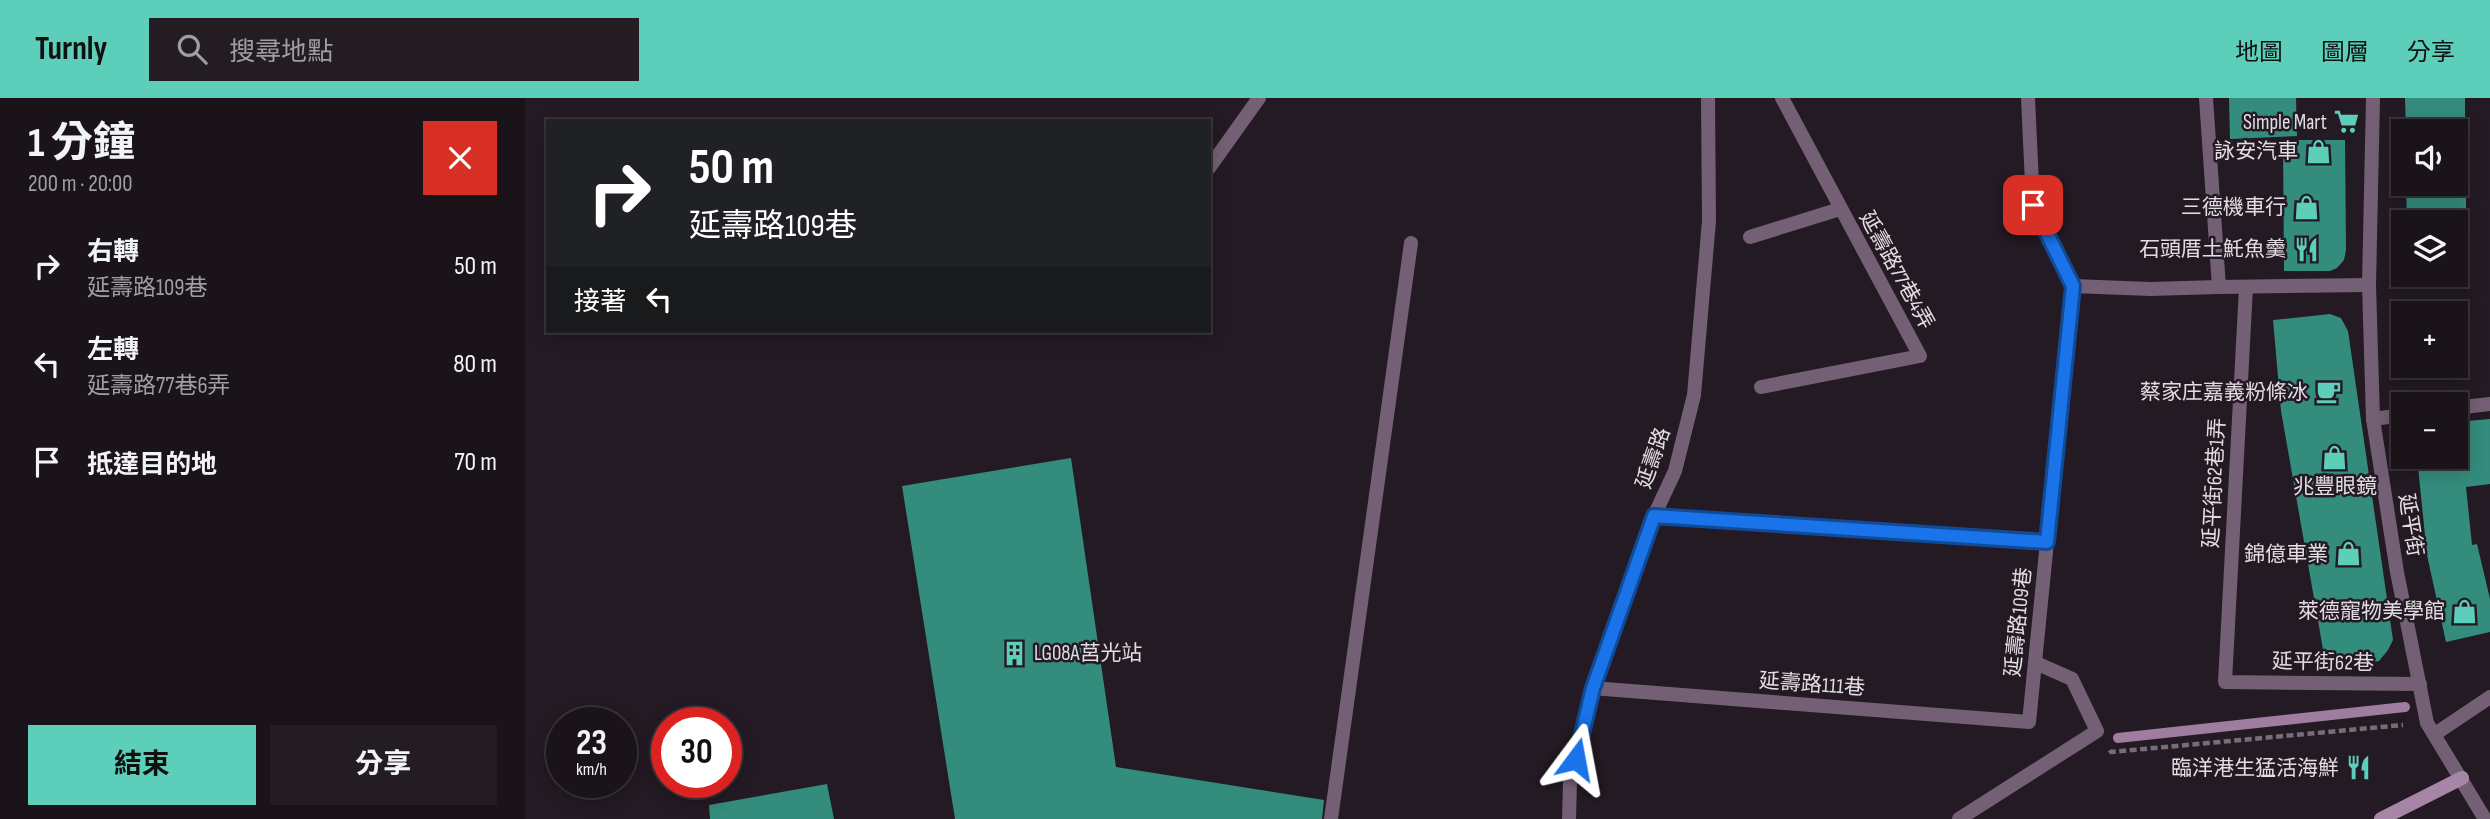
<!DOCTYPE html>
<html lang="zh-TW">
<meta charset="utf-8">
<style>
:root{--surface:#1a141a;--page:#231d23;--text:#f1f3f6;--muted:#9f9ea2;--line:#383339;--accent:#5dceb9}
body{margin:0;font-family:"Sofia Sans Condensed","Noto Sans TC",sans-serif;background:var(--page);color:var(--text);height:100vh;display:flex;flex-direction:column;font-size:26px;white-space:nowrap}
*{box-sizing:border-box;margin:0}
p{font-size:23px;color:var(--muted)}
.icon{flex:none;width:38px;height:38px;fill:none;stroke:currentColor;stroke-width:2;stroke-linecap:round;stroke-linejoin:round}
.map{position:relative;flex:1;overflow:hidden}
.sheet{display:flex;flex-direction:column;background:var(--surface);width:525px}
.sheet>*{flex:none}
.top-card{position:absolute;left:21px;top:21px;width:665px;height:214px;border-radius:0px;box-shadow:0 4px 18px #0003,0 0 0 2px var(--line);background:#202124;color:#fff;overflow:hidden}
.tools{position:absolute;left:1866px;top:21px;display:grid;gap:14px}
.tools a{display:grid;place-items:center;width:77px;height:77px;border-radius:0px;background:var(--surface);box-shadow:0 4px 18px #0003,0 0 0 2px var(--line);font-size:35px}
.speed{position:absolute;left:21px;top:609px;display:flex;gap:14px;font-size:35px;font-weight:700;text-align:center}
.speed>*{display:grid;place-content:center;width:91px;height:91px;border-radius:50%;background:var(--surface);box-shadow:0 4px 18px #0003,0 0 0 2px var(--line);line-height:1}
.speed small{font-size:18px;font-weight:400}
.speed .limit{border:10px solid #d22;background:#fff;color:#111}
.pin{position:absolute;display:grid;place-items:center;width:60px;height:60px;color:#fff;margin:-30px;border-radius:14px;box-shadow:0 4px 10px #0006}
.me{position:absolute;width:77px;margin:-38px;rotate:13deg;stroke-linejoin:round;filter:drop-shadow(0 0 5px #0008)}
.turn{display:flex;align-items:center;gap:24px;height:147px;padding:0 28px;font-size:32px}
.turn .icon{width:91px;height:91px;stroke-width:2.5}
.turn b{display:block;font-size:49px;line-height:60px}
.then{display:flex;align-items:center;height:66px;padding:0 28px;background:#0003;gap:14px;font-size:26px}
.round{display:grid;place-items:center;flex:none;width:74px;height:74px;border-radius:0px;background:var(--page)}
.overview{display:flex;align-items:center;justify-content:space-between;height:119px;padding:0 28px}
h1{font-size:42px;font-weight:700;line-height:52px}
.action{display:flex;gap:14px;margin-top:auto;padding:14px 28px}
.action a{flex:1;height:80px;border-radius:0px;background:var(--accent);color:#111;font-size:28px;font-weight:700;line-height:80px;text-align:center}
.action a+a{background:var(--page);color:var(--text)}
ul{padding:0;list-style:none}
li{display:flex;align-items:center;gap:21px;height:98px;padding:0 28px}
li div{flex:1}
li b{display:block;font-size:26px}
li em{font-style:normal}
header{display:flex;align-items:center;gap:42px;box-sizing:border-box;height:98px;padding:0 35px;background:var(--accent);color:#111}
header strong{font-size:33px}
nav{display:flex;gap:38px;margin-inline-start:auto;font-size:24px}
.search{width:490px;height:63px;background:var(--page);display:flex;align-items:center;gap:18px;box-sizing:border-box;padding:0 24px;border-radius:0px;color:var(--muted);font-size:26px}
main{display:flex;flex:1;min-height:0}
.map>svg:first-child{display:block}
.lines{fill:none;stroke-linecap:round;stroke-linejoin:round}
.stream{stroke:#9e7d9e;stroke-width:10}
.building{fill:#348c7c}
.path{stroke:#766e76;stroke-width:4.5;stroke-dasharray:7 3.5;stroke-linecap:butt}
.lane{stroke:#746074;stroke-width:14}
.street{stroke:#746074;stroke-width:14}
.secondary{stroke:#a686a6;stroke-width:14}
.route-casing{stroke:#114b97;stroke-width:18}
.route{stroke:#1a73e8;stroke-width:12}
.labels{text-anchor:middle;stroke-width:5;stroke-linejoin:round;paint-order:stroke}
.poi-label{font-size:21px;fill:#e3dce3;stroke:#231a23;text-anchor:end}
.street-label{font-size:21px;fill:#e3dce3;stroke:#231a23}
</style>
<header>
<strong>Turnly</strong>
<div class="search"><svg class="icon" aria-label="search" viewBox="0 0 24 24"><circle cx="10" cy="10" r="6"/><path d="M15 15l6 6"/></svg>搜尋地點</div>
<nav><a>地圖</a><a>圖層</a><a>分享</a></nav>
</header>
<main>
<section class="sheet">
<div class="overview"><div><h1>1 分鐘</h1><p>200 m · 20:00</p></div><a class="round" style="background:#d93025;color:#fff"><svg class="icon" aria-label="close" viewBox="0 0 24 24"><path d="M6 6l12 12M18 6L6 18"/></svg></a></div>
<ul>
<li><svg class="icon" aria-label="right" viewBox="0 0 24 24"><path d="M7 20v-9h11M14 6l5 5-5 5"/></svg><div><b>右轉</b><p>延壽路109巷</p></div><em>50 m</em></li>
<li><svg class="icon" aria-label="left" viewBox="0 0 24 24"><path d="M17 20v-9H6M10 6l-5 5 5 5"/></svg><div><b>左轉</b><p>延壽路77巷6弄</p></div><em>80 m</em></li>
<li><svg class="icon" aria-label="arrive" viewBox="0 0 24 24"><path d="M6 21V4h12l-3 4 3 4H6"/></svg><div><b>抵達目的地</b></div><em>70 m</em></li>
</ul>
<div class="action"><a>結束</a><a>分享</a></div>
</section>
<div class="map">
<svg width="1965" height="721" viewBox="0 0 1965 721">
<rect width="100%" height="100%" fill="#231a23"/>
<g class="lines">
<!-- stream -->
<path class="stream" d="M1593 640 1880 609"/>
</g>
<!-- building -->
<g class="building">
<path d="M1704 0H1771L1772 38 1705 41Z"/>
<path d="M1880 0H1940V33H1881Z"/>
<path d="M1758 42H1820L1821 152 1819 162 1812 170 1805 173H1759Z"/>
<path d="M1881 86H1941V124H1882Z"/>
<path d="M1805 216 1816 220 1823 233 1868 542 1863 552 1854 563 1802 574 1756 313 1748 222Z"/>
<path d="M1965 321V386L1941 389 1947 447 1952 446 1965 501V534L1921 544 1902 457 1892 359H1930V324Z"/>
<path d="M546 360 591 669 799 702 797 721H430L377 388Z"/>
<path d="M302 686 309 721H185L184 707Z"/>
</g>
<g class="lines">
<!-- path -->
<path class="path" d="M1585 652 1586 654 1878 627"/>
<!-- lane -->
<g class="lane">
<path d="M1503 0 1508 107 1548 188 1625 191 1694 189"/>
<path d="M1681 0 1694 189 1844 187"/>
<path d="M684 70 734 0"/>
<path d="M1225 139 1315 111"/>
<path d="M1721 189 1700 584 1895 586"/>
<path d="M1236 289 1395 258 1257 0"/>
<path d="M1930 310 1965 306"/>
<path d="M1848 321 1878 317"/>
<path d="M1522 444 1548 188"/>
<path d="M1067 590 1504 624 1522 444 1129 418"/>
<path d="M806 721 886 145"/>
<path d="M1434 721 1572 633 1547 581 1511 565"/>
</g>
<!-- street -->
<g class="street">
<path d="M1848 0 1844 187 1848 321 1872 474 1902 625 1960 721"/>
<path d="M1910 636 1965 599"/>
<path d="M1044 721 1045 684 1067 590 1129 418 1150 373 1169 297 1184 123 1183 0"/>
</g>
<!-- secondary -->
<path class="secondary" d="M1856 721 1937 680"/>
</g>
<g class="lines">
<defs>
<path id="route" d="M1051 661 1068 590 1129 418 1522 444 1548 188 1508 107"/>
</defs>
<!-- route casing -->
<use href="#route" class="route-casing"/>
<!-- route -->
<use href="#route" class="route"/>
</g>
<!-- icons -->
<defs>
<symbol id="supermarket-bare" viewBox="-9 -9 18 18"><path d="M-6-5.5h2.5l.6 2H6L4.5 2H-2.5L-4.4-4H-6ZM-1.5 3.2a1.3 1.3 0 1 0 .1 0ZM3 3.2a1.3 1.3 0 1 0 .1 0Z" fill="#5dceb9" stroke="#231a23" stroke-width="2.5" paint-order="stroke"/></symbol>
<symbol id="shop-bare" viewBox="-9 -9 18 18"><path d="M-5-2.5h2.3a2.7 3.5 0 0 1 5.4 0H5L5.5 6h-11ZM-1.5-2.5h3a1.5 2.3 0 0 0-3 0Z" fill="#5dceb9" stroke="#231a23" stroke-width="2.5" paint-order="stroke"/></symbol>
<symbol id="restaurant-bare" viewBox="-9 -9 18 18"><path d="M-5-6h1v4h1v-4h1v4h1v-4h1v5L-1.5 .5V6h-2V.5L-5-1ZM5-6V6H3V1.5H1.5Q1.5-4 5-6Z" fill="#5dceb9" stroke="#231a23" stroke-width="2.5" paint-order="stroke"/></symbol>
<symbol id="cafe-bare" viewBox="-9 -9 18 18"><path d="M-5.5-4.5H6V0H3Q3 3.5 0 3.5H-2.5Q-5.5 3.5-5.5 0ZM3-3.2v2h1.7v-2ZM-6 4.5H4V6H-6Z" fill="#5dceb9" stroke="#231a23" stroke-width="2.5" paint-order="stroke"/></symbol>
<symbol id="building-bare" viewBox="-9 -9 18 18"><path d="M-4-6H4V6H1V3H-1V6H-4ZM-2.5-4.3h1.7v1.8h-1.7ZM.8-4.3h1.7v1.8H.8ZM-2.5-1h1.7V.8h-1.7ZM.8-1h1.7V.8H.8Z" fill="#5dceb9" stroke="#231a23" stroke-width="2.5" paint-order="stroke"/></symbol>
</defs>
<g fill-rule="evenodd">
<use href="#supermarket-bare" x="1804" y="6" width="35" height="35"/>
<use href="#shop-bare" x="1776" y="36" width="35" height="35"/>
<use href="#shop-bare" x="1764" y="92" width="35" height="35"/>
<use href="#restaurant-bare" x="1764" y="134" width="35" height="35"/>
<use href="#cafe-bare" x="1786" y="276" width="35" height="35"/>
<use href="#shop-bare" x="1792" y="342" width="35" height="35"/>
<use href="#shop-bare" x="1806" y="438" width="35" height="35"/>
<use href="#shop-bare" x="1922" y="496" width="35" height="35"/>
<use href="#building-bare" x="472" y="538" width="35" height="35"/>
<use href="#restaurant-bare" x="1816" y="652" width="35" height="35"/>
</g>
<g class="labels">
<!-- poi labels -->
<g class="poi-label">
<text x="1802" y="31">Simple Mart</text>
<text x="1773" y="60">詠安汽車</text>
<text x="1761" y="116">三德機車行</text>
<text x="1761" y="158">石頭厝土魠魚羹</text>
<text x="1783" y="301">蔡家庄嘉義粉條冰</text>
<text x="1810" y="395" text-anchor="middle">兆豐眼鏡</text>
<text x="1803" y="463">錦億車業</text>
<text x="1920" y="520">萊德寵物美學館</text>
<text x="509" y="562" text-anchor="start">LG08A莒光站</text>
<text x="1814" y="677">臨洋港生猛活海鮮</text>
</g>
<!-- street labels -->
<g class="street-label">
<text transform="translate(1372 172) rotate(61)" y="7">延壽路77巷4弄</text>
<text transform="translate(1128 360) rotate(-71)" y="7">延壽路</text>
<text transform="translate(1689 385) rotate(-87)" y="7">延平街62巷1弄</text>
<text transform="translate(1886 427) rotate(81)" y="7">延平街</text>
<text transform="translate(1493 524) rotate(-84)" y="7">延壽路109巷</text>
<text transform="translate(1798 564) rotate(1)" y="7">延平街62巷</text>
<text transform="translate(1287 586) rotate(4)" y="7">延壽路111巷</text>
</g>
</g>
</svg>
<div class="tools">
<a><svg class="icon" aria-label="sound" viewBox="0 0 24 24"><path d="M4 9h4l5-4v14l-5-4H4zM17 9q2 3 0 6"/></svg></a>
<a><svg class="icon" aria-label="layers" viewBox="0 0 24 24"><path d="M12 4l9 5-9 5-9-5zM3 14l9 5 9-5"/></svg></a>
<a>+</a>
<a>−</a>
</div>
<div class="speed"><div>23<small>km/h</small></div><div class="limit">30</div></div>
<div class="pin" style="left:1508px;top:107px;background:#d93025"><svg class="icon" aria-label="arrive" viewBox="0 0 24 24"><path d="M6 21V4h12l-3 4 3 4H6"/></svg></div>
<svg class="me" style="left:1051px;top:661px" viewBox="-20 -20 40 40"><path d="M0-17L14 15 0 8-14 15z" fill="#1a73e8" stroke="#fff" stroke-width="4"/></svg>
<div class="top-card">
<div class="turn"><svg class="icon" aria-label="right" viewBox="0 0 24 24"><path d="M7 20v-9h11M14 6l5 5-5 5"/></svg><div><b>50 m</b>延壽路109巷</div></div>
<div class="then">接著<svg class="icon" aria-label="left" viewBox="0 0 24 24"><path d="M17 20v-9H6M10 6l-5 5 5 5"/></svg></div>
</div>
</div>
</main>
